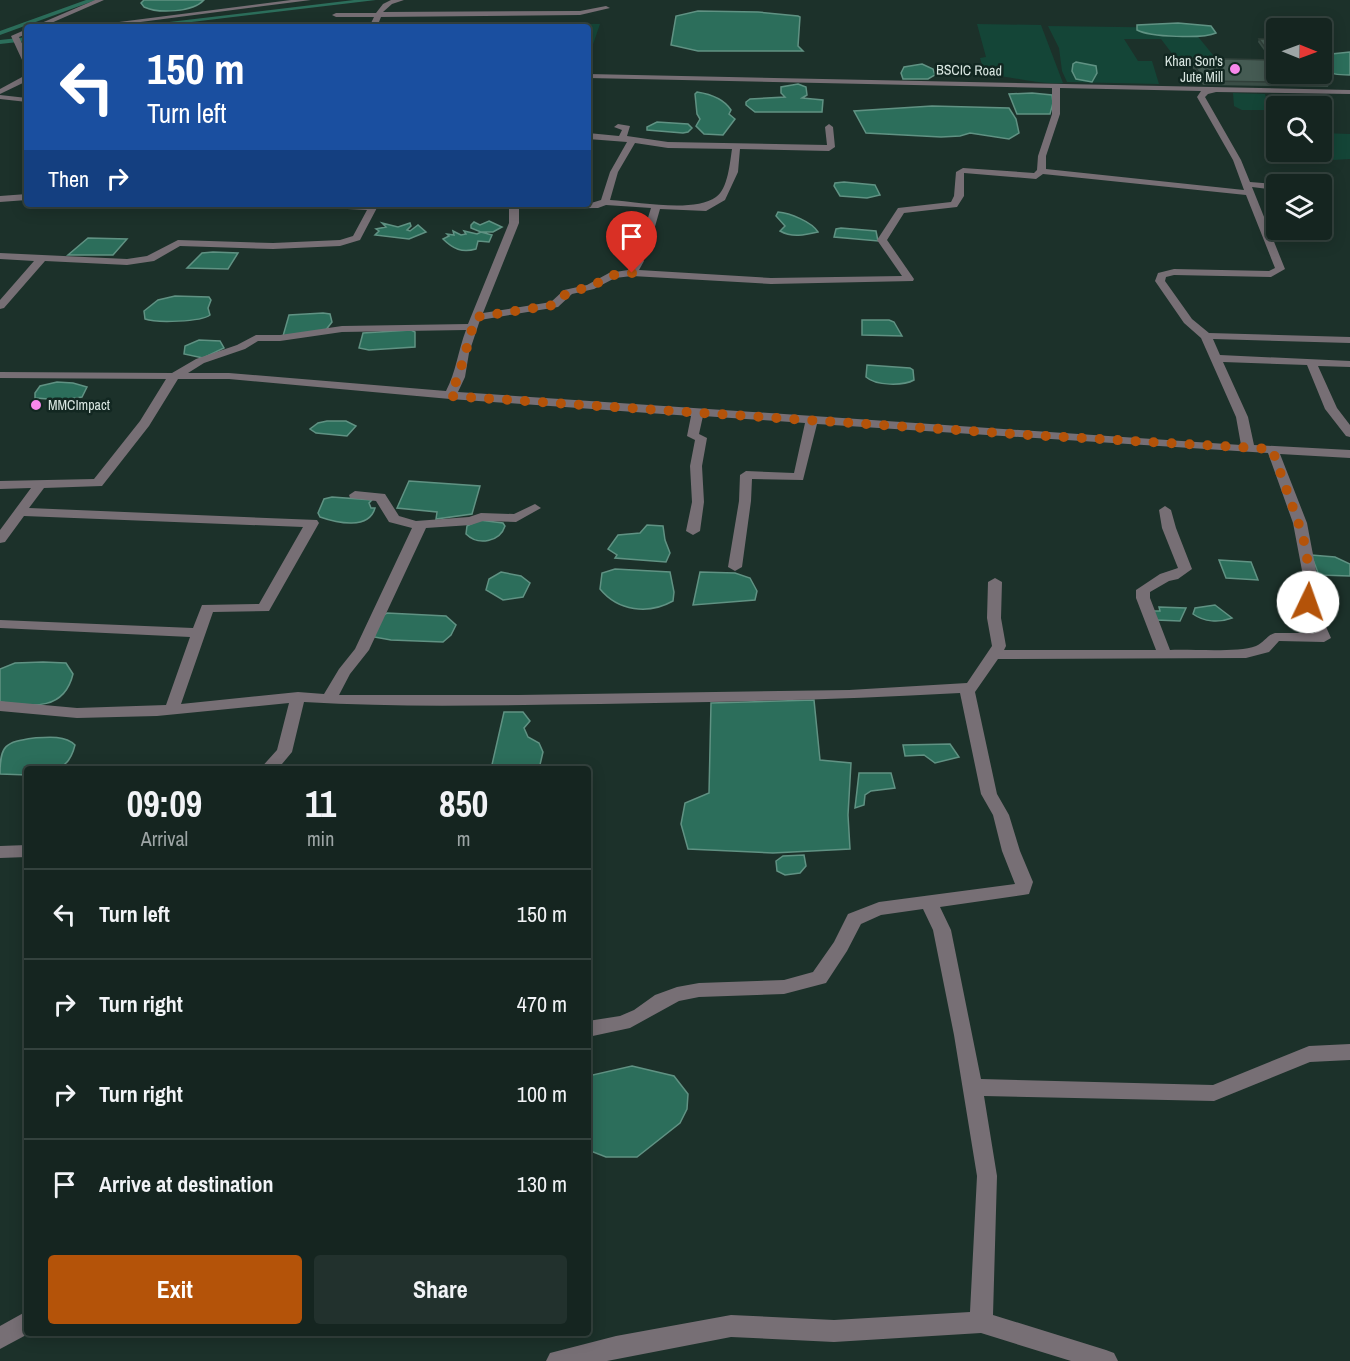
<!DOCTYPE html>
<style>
:root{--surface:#152520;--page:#22312d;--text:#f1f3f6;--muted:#9da5a5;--line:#34423e;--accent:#b45309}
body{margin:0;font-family:"Archivo Narrow",sans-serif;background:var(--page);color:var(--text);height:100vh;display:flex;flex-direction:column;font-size:22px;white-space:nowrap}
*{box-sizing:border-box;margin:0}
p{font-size:20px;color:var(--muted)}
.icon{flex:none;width:33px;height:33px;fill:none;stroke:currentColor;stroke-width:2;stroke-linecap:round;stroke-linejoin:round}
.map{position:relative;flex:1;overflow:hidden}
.drawer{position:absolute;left:24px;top:766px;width:567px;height:570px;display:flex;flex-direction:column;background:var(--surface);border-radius:6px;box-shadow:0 3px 15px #0003,0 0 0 2px var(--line)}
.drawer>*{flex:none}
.top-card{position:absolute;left:24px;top:24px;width:567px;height:183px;border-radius:6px;box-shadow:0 3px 15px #0003,0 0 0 2px var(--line);background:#1a4fa0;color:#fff;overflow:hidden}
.needle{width:39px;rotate:91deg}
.fabs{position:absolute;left:1266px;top:18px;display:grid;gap:12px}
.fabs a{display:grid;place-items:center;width:66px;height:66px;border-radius:6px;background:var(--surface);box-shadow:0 3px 15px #0003,0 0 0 2px var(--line);font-size:30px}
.pin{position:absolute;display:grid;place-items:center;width:51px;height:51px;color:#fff;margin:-62px -26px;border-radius:50% 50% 50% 0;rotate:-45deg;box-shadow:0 0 6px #0007}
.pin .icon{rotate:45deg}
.me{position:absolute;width:66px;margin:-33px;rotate:3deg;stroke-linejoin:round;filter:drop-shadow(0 0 4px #0008)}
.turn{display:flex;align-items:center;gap:21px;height:126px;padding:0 24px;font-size:27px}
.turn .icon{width:78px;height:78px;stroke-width:2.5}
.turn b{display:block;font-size:42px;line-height:51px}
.then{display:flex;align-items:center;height:57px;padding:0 24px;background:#0003;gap:12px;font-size:22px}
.eta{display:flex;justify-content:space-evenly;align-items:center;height:102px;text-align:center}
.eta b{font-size:36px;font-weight:700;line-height:42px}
.action{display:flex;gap:12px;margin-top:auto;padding:12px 24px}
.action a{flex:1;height:69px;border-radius:6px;background:var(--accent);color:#fff;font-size:24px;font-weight:700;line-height:69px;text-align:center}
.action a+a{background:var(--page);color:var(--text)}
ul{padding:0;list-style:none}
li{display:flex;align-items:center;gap:18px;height:90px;padding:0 24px;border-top:2px solid var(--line)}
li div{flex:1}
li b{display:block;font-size:22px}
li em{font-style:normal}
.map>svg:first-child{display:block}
.green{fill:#144537}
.water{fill:#2c6e5b;stroke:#609283;stroke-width:1.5}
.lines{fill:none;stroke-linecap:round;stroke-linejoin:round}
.canal{fill:#2c6e5b;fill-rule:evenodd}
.minor{fill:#776f75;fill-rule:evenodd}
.wall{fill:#3b4e47}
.building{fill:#455b53;stroke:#30403a;stroke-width:1.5}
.route{stroke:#b45309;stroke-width:10;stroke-dasharray:0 18}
.poi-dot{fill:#f788eb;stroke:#122721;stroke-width:2}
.labels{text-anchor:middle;stroke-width:5;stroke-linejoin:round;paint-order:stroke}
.far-poi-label{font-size:14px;fill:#d9e6e1;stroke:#122721;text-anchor:end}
.far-street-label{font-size:14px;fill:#d9e6e1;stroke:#122721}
</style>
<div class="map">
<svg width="1350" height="1361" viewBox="0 0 1350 1361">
<rect width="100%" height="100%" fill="#1c312a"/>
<!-- green -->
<g class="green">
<path d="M479 22 478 26H495L496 23 600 24 588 59V27H409L411 23Z"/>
<path d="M977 24 1041 25 1063 83C1036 85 1009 75 985 75L980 58 986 57Z"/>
<path d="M1048 26 1191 28 1217 60H1177L1161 39H1124L1138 61H1152L1159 84 1067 82 1062 71 1059 48Z"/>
<path d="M1233 93 1265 94 1269 110H1242L1234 106Z"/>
<path d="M1322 133 1350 134V159L1315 161 1312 152H1322Z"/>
</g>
<!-- water -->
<g class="water">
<path d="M144 0H204C193 12 159 14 144 7L141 3Z"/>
<path d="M698 11 758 12 798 16 800 17 798 46 803 51H698L671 45 676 16Z"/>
<path d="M1178 23 1211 26 1216 33C1203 39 1150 37 1137 30V25Z"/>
<path d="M1350 52V75C1339 75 1329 75 1322 66V55Z"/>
<path d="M1076 62 1096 66 1097 73 1092 82 1076 79 1072 71 1073 64Z"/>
<path d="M922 64 933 69 935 75 928 79H903L901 73 904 67Z"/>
<path d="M798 84 806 87 807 95 802 98 823 100 822 112H755L746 105V102L750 99 785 97 781 93V87Z"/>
<path d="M697 92C710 94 724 99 731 110L729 114 735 119 723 135 704 134 696 126 700 119 697 114 695 94Z"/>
<path d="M1032 93 1052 95 1053 103 1050 114H1017L1009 94Z"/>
<path d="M932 106 1009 108 1016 119 1019 133 1009 139 970 133 960 136 941 137 866 133 854 111Z"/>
<path d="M657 122 688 124 692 128 688 132 683 133 647 130V127Z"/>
<path d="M844 182 875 185 880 195 867 198 840 196 834 186 835 183Z"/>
<path d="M778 212C790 213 812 222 818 232 805 235 792 238 780 231L785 226 776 216Z"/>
<path d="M489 221 502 227 493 232H481L492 235 489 242 478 241 476 249C462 253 453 249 443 239L449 236 447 234 454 235 453 231 461 235 466 234 464 231 477 234 481 232 471 228V225L474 222 480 225Z"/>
<path d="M382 223 398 227 410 223 411 226 407 230 410 231 418 225 426 232 409 239 375 235 379 231 376 229 386 227Z"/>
<path d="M841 228 876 231 878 241 834 237 836 229Z"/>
<path d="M88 238 127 239 113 255H68Z"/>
<path d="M213 252 238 253 228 269 187 268 202 253Z"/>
<path d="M175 296 209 297 211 300 208 308 210 315C201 322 156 323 145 319L144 311 158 300Z"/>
<path d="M323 313 330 314 332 322 325 331 283 336 289 315Z"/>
<path d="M889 320 894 322 902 336 862 335V320Z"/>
<path d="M411 330 415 332V347L369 350 359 348 363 333Z"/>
<path d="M199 340 220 341 224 348 203 358 184 354 185 346Z"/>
<path d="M867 365 910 368 913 370 914 380C903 386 876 386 866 377Z"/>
<path d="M57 382 73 383 87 387 82 397 63 400 35 398V393L40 386Z"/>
<path d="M327 421H346L356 426 347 436 316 433 310 429 318 423Z"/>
<path d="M409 481 480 486 472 514 436 519 437 512 397 508Z"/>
<path d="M332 497 372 500 369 503 371 508H375C369 530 337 523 320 517L318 513 324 499Z"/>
<path d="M479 520 503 523 505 526C500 542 478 546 466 534L467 526Z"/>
<path d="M647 525 663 526 665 540 670 553 666 562 615 558 617 555 608 549 618 535 640 533Z"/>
<path d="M1311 555 1335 557 1350 564V576L1319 575Z"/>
<path d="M1219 560 1251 562 1258 580 1226 578Z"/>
<path d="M615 569 670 572 674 592 673 601C648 615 618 611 600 589L602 573Z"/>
<path d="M501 572 521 576 530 583 523 597 503 600 486 590 489 579Z"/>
<path d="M700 572 735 573 750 578 757 591 755 600 693 605Z"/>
<path d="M1215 605 1232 618C1219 623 1204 622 1193 614L1195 608Z"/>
<path d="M1159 607 1186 608 1180 621 1156 620 1152 611H1160Z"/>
<path d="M387 613 446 616 456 625 451 635 443 642 391 640 374 637 380 618Z"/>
<path d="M43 662 66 663 73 674C64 712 31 706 0 702V669L15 663Z"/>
<path d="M814 700 820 760 851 763 848 815 850 849 773 853 688 849 681 824 685 803 709 793 711 703Z"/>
<path d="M504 712H523L530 721 524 728 528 737 539 743 543 752 539 769H491Z"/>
<path d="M34 738C47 737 65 735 75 745 68 774 51 770 27 770V775L0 774C0 745 5 742 34 738Z"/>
<path d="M950 744 959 757 935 763 924 755 905 756 903 745Z"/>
<path d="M859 773H891L895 788 871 791 865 795 864 805 855 808Z"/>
<path d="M804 855 806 866 800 873 785 875 777 871 776 861 783 856Z"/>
<path d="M632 1066 674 1076 688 1094 687 1109 680 1123 637 1157H606L588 1150V1076Z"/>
</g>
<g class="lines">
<!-- canal -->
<g class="canal">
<path d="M86 0H96L0 35V31Z"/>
<path d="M354 0H376L150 27H127Z"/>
<path d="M27 37V41L0 44V40Z"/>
</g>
<!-- minor -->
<g class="minor">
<path d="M95 0H104L42 27H32Z"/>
<path d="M291 0H311L102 27H80Z"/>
<path d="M391 0H404L392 4 383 12 580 11 606 6 610 8 580 15 381 17 377 27H369L374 17H336L332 15 336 13H376L383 4Z"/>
<path d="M27 29V34L19 37 27 54V64L23 62 11 36Z"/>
<path d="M588 74 1350 90V94L1216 92 1208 94 1205 97 1241 160 1250 182 1277 184 1276 190 1252 187 1285 269 1271 277 1174 275 1166 277 1165 281 1192 319 1209 333 1350 337V343L1213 339 1220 355 1350 361V367L1318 366 1337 408 1350 425V437L1346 436 1325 409 1307 365 1223 362 1248 417 1254 445 1350 450V458L1280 454 1307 523 1318 581 1315 602 1331 638 1324 642 1279 641 1269 652 1246 658 998 659 975 692 997 794 1009 815 1020 851 1033 882 1029 894 1023 895 940 907 951 930 981 1079 1213 1085 1309 1046 1350 1044V1060L1310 1062 1214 1101 984 1096 997 1176 993 1315 1106 1350 1114 1353 1118 1361H1071L981 1333 834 1342 731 1337 607 1361H546L550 1353 616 1336 731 1315 834 1320 970 1312 977 1176 954 1035 933 930 923 909 881 915 861 924 847 951 826 983 784 994 699 997 679 1001 630 1028 588 1037V1021L620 1016 634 1010 655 995 677 987 699 983 784 980 813 972 834 942 848 914 879 902 1015 884 1002 851 993 815 981 794 960 693C840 700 721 702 600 704 502 705 403 708 304 702L292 752 277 770H259L277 750 289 703 157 716 77 718 0 711V701L77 708 166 705 190 637 0 628V620L193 628 202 605 259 604 303 527 24 516 5 542 0 543V530L31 488 0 489V481L94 479 140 421 166 379 0 378V372L172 373 196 359 237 345 256 335H280L342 326 468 324 509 223V204H588L601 200 610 172 627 142 588 139V133L619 136 622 130 614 127 618 124 630 126 627 136 668 142 827 145 825 127 829 124 833 127 835 147 829 151 740 149 738 172 725 200 706 211 660 209 652 237 638 253 644 261 639 270 771 278 902 276 877 240 898 208 951 202 954 196 956 172 963 168 1034 173 1037 170 1038 156 1052 114V88L588 78ZM1060 88 1201 91 1197 97 1233 160 1244 190 1046 169V156L1060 114ZM635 143 668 148 732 149C730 162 728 189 716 197 694 213 639 202 610 200L618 172ZM964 173 1036 179 1043 174 1246 195 1275 268 1269 271 1174 269 1158 273 1155 281 1184 323 1201 338 1236 417 1241 445 458 392 465 377 469 353 480 320 558 307 572 294 594 289 615 278 632 276 771 284 913 281 914 279 887 240 904 213 957 207 964 196ZM606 205 651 208 642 237 628 253 634 261 628 270 609 273 587 285 564 290 551 302 483 313 519 223V209L598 208ZM466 330C458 351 456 372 446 391L229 373H188L204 363 245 349 258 341H280L342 332ZM178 379H229L450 399 691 416 687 436 695 440 690 466 692 502 686 531 693 535 700 531 704 502 702 466 707 438 699 434 703 416 805 423 794 473 746 471 740 475 739 501 728 567 735 571 742 567 751 501 752 479 803 480 817 424 1268 453 1293 523 1304 581 1301 602 1315 633H1275C1267 635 1264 643 1256 646 1237 653 1193 649 1170 650L1150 598V592L1169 581 1178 579 1192 569 1176 528 1171 510 1165 506 1159 510 1162 528 1178 568 1160 574 1136 590V598L1156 650H1004L1006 646 1001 618 1002 582 995 578 988 582 987 618 992 646 967 683 849 690 518 695H339L350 674 369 650 426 528 471 525 483 521 516 522 541 508 535 504 514 514 481 513 469 517 416 521 399 516 385 494 355 491 349 495 350 498 376 501 389 522 412 528 355 649 339 669 324 694 298 692 181 704 213 612 269 611 319 523 317 520 29 508 44 488 102 486 149 426Z"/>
<path d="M24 76H27V81L0 94V89Z"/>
<path d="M0 95 27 98V102L0 99Z"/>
<path d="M27 194V200L0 202V196Z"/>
<path d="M303 204H379L360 240 340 246 273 249 180 246 154 261 127 265 45 261 4 308 0 309V300L34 261 0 259V253L127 259 147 256 178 240 273 243 340 240 353 236 367 210 308 207Z"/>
<path d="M27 845V857L0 858V846Z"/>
<path d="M27 1311 28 1334 0 1349V1326Z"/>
</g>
</g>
<!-- wall -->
<path class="wall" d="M1259 39 1329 83 1328 87 1203 85 1189 62 1190 58 1271 60 1258 42Z"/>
<!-- building -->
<path class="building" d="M1259 39H1276V74L1322 73 1329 83 1204 81 1190 58 1274 60Z"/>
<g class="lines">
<!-- route -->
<path class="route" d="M632 273 613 275 590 287 568 292 554 305 476 317C467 343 462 371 450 396L1029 435 1272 449 1303 536 1311 580 1308 602"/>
</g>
<!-- markers -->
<g class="poi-dot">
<circle cx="1235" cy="69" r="6"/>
<circle cx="36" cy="405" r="6"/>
</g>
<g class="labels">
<!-- far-poi labels -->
<g class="far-poi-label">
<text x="1223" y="66">Khan Son's<tspan x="1223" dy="16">Jute Mill</tspan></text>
<text x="48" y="410" text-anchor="start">MMCImpact</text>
</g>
<!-- far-street labels -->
<g class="far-street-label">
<text transform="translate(969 70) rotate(1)" y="5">BSCIC Road</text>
</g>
</g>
</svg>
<div class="fabs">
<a><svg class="needle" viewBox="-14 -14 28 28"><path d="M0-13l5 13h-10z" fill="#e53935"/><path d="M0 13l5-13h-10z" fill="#9da5a5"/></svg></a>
<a><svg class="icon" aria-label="search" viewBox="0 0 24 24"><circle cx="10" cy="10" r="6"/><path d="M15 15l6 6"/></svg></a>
<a><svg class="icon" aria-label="layers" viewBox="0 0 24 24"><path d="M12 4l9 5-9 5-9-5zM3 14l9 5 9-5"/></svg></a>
</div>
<div class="pin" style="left:632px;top:273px;background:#d93025"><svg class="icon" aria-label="arrive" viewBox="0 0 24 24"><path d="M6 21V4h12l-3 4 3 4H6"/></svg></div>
<svg class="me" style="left:1308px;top:602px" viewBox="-20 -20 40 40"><circle r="19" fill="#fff"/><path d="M0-13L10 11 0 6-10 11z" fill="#b45309"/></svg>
<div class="top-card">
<div class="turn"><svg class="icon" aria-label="left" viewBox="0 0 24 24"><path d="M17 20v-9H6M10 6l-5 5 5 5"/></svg><div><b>150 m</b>Turn left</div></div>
<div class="then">Then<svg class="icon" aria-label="right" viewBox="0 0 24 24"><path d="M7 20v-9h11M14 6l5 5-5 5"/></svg></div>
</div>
<section class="drawer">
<div class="eta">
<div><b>09:09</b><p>Arrival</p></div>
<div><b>11</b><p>min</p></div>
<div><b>850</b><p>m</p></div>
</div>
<ul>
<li><svg class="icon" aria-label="left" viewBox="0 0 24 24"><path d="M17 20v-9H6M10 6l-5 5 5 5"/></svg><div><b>Turn left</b></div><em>150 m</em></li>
<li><svg class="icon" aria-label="right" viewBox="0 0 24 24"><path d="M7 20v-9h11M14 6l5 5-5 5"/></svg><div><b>Turn right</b></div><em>470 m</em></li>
<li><svg class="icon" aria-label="right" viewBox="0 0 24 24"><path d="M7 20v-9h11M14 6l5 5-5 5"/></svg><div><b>Turn right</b></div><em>100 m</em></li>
<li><svg class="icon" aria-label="arrive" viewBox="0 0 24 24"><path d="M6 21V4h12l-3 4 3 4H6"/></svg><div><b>Arrive at destination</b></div><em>130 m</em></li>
</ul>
<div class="action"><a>Exit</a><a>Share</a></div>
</section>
</div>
